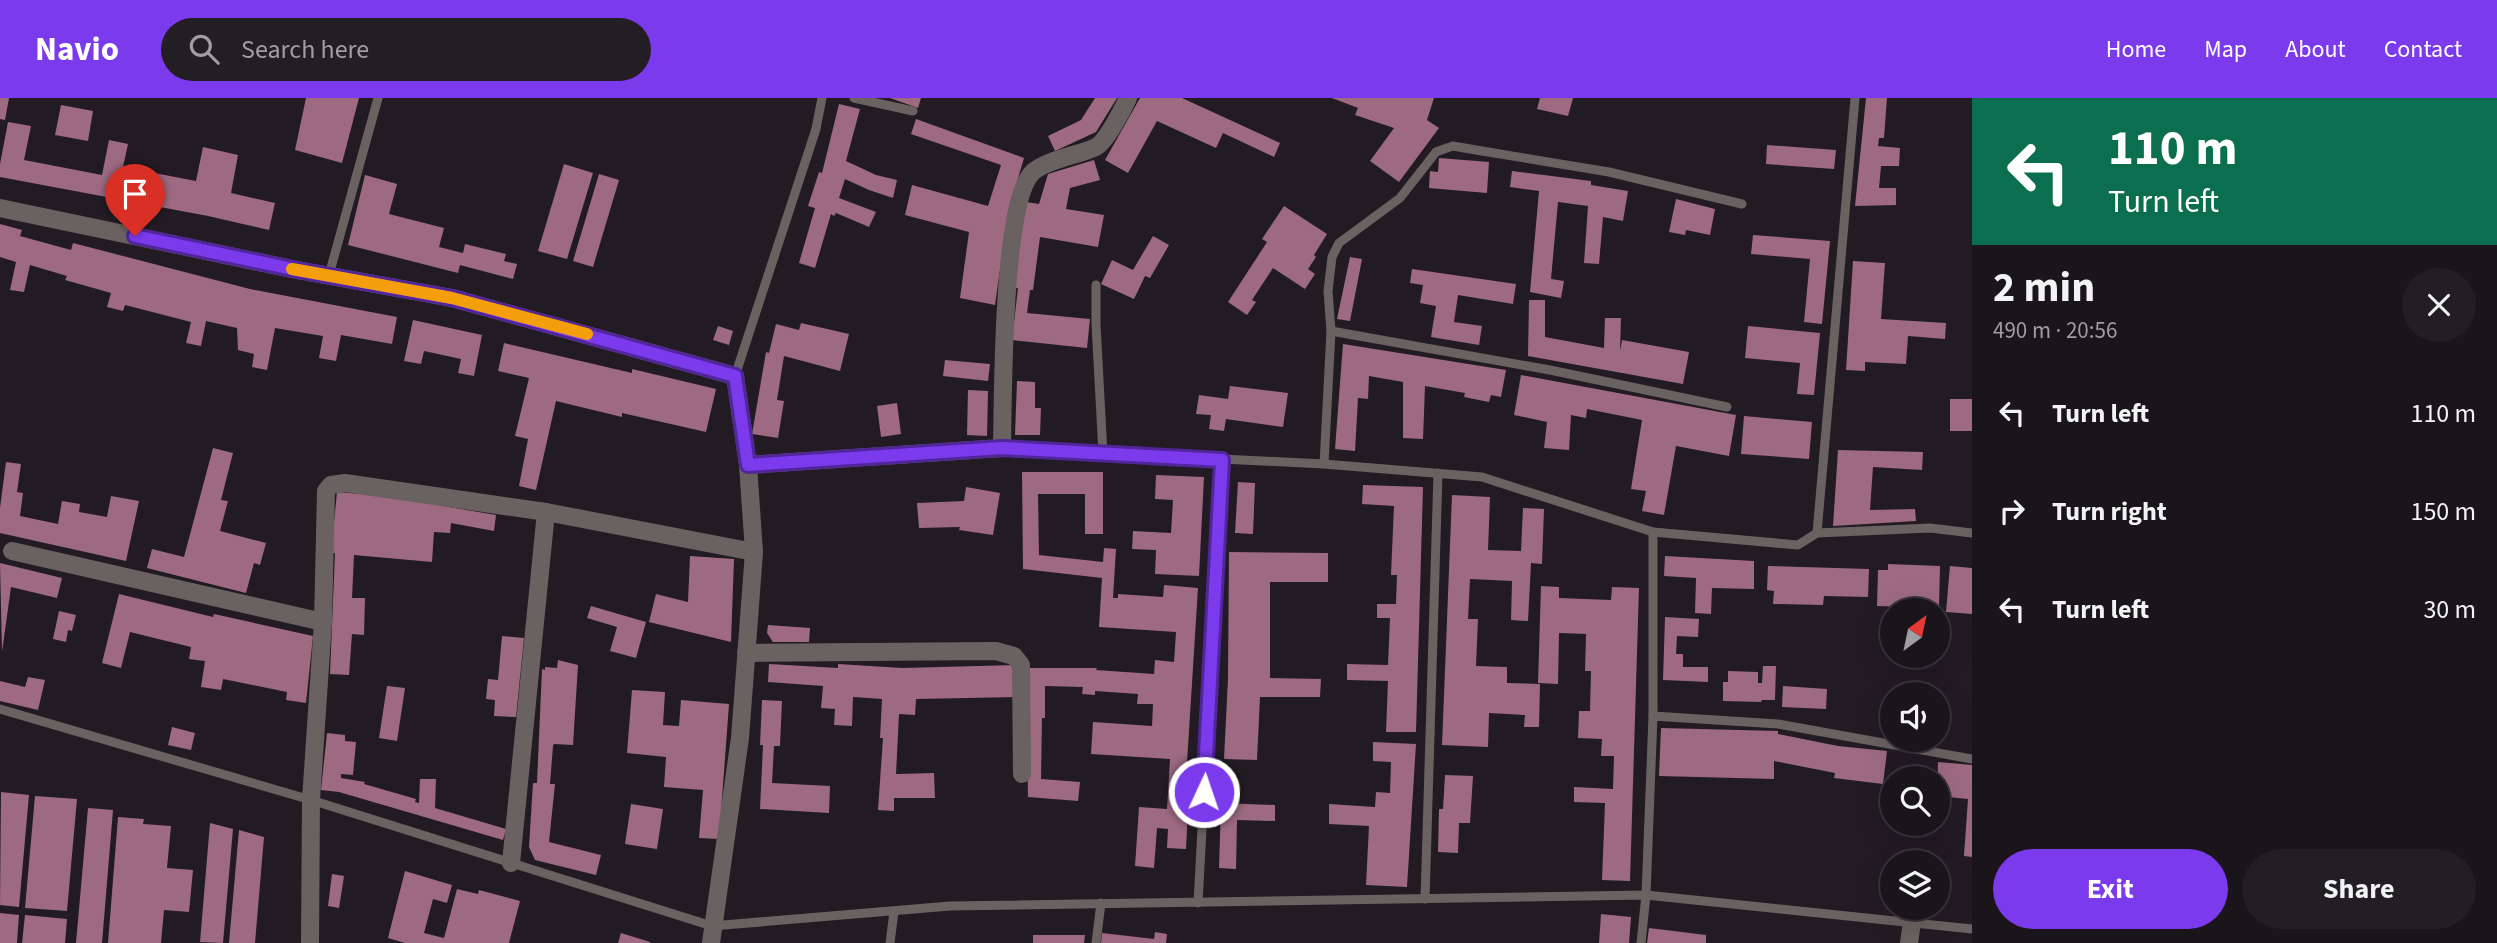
<!DOCTYPE html>
<meta charset="utf-8">
<style>
:root{--surface:#1a141b;--page:#231d24;--text:#f1f3f6;--muted:#9f9ea3;--line:#38333a;--accent:#7c3aed}
body{margin:0;font-family:"Source Sans 3",sans-serif;background:var(--page);color:var(--text);height:100vh;display:flex;flex-direction:column;font-size:26px;white-space:nowrap}
*{box-sizing:border-box;margin:0}
p{font-size:23px;color:var(--muted)}
.icon{flex:none;width:38px;height:38px;fill:none;stroke:currentColor;stroke-width:2;stroke-linecap:round;stroke-linejoin:round}
.map{position:relative;flex:1;overflow:hidden}
.drawer{display:flex;flex-direction:column;background:var(--surface);width:525px}
.drawer>*{flex:none}
.hud{background:#0b6e4f;color:#fff;overflow:hidden}
.needle{width:46px;rotate:33deg}
.tools{position:absolute;left:1880px;top:500px;display:grid;gap:14px}
.tools a{display:grid;place-items:center;width:70px;height:70px;border-radius:50%;background:var(--surface);box-shadow:0 7px 28px #0002,0 0 0 2px var(--line);font-size:35px}
.pin{position:absolute;display:grid;place-items:center;width:60px;height:60px;color:#fff;margin:-72px -30px;border-radius:50% 50% 50% 0;rotate:-45deg;box-shadow:0 0 7px #0007}
.pin .icon{rotate:45deg}
.me{position:absolute;width:77px;margin:-38px;rotate:3deg;stroke-linejoin:round;filter:drop-shadow(0 0 5px #0008)}
.turn{display:flex;align-items:center;gap:24px;height:147px;padding:0 21px;font-size:32px}
.turn .icon{width:91px;height:91px;stroke-width:2.5}
.turn b{display:block;font-size:49px;line-height:60px}
.round{display:grid;place-items:center;flex:none;width:74px;height:74px;border-radius:37px;background:var(--page)}
.summary{display:flex;align-items:center;justify-content:space-between;height:119px;padding:0 21px}
h1{font-size:42px;font-weight:700;line-height:52px}
.action{display:flex;gap:14px;margin-top:auto;padding:14px 21px}
.action a{flex:1;height:80px;border-radius:42px;background:var(--accent);color:#fff;font-size:28px;font-weight:700;line-height:80px;text-align:center}
.action a+a{background:var(--page);color:var(--text)}
ul{padding:0;list-style:none}
li{display:flex;align-items:center;gap:21px;height:98px;padding:0 21px}
li div{flex:1}
li b{display:block;font-size:26px}
li em{font-style:normal}
header{display:flex;align-items:center;gap:42px;box-sizing:border-box;height:98px;padding:0 35px;background:var(--accent);color:#fff}
header strong{font-size:33px}
nav{display:flex;gap:38px;margin-inline-start:auto;font-size:24px}
.search{width:490px;height:63px;background:var(--page);display:flex;align-items:center;gap:18px;box-sizing:border-box;padding:0 24px;border-radius:38px;color:var(--muted);font-size:26px}
main{display:flex;flex:1;min-height:0}
.map>svg:first-child{display:block}
.building{fill:#9d6a82}
.lines{fill:none;stroke-linecap:round;stroke-linejoin:round}
.lane{stroke:#696261;stroke-width:9}
.street{stroke:#696261;stroke-width:18}
.route-casing{stroke:#51269a;stroke-width:18}
.route{stroke:#7c3aed;stroke-width:12}
.slow{stroke:#f59e0b;stroke-width:12}
</style>
<header>
<strong>Navio</strong>
<div class="search"><svg class="icon" aria-label="search" viewBox="0 0 24 24"><circle cx="10" cy="10" r="6"/><path d="M15 15l6 6"/></svg>Search here</div>
<nav><a>Home</a><a>Map</a><a>About</a><a>Contact</a></nav>
</header>
<main>
<div class="map">
<svg width="1972" height="845" viewBox="0 0 1972 845">
<rect width="100%" height="100%" fill="#221b24"/>
<!-- building -->
<g class="building">
<path d="M0 0H9L5 22 0 21Z"/>
<path d="M306 0H359L342 65 295 52Z"/>
<path d="M890 0H921L918 10Z"/>
<path d="M1095 0H1117L1096 34 1055 53 1048 38 1081 22Z"/>
<path d="M1140 0H1182L1280 45 1274 59 1223 35 1216 50 1157 23 1128 75 1105 62Z"/>
<path d="M1332 0H1434L1427 22 1439 30 1399 84 1370 63 1394 30 1355 17 1358 10Z"/>
<path d="M1540 0H1573L1568 18 1537 11Z"/>
<path d="M1866 0H1887L1884 40H1879L1878 48 1900 50 1899 68H1881L1879 90H1896V107L1855 108Z"/>
<path d="M839 6 860 11 846 63 876 77 897 82 893 100 869 92 845 81 839 100 876 114 869 129 836 115 834 118 831 116 815 170 799 165 815 110 808 108 819 74 822 75Z"/>
<path d="M61 7 93 13 88 43 55 37Z"/>
<path d="M916 21 1024 60 1008 114 995 207 960 200 969 134 905 117 912 87 988 108 1001 67 911 36Z"/>
<path d="M8 24 31 28 24 62 102 77 109 42 128 46 123 69 196 83 203 49 238 57 231 95 275 105 269 132 208 118 0 79V66Z"/>
<path d="M1767 47 1836 52 1834 71 1766 66Z"/>
<path d="M1439 60 1489 64 1487 95 1429 90 1430 73 1438 74Z"/>
<path d="M1094 62 1100 82 1070 90 1066 111 1104 117 1098 149 1040 139 1033 192H1030L1027 215 1090 221 1087 250 1012 242 1018 190H1015L1021 135 1026 104 1039 106 1048 76Z"/>
<path d="M564 66 593 75 567 161 538 153Z"/>
<path d="M1512 73 1591 83V87L1628 93 1623 123 1603 119 1599 166 1584 165 1588 108 1558 104 1551 181 1564 183 1561 200 1530 194 1539 93 1510 89Z"/>
<path d="M599 76 619 82 593 169 573 163Z"/>
<path d="M365 77 397 86 389 116 444 130 439 149 463 155 465 146 506 156 504 163 517 166 513 181 460 167 458 175 348 147Z"/>
<path d="M1676 101 1715 111 1710 137 1686 132 1685 137 1669 134Z"/>
<path d="M1284 108 1327 136 1314 157 1316 159 1308 171 1315 176 1305 191 1273 170 1252 202 1256 204 1247 217 1228 204 1267 144 1262 141Z"/>
<path d="M0 126 22 132 20 138 71 152 73 145 250 191 397 219 392 246 341 237 336 263 319 260 323 238 275 230 267 272 252 269 254 256 238 252 237 230 206 223 201 248 186 245 191 224 125 207 123 213 107 209 111 195 65 182 67 178 30 167 24 194 10 192 16 164 0 159Z"/>
<path d="M1753 137 1830 143 1822 226 1804 224 1810 161 1751 156Z"/>
<path d="M1153 138 1169 147 1150 180 1145 178 1134 201 1101 186 1112 162 1133 172Z"/>
<path d="M1350 159 1362 161 1350 223 1337 221Z"/>
<path d="M1853 163 1885 165 1881 221 1946 225 1945 241 1908 238 1906 266 1865 264V273L1846 272Z"/>
<path d="M1412 171 1516 186 1513 206 1458 197 1454 224 1482 228 1479 247 1431 239 1436 208 1420 205 1423 187 1410 185Z"/>
<path d="M1529 202H1545V239L1604 250 1605 220H1621L1620 253 1622 242 1689 254 1683 286 1528 258Z"/>
<path d="M413 222 482 237 474 278 458 275 461 261 424 253 421 266 404 263Z"/>
<path d="M801 225 849 236 840 273 784 258 777 302 784 303 778 340 752 336 766 254 769 255 776 226 799 232Z"/>
<path d="M718 228 733 233 729 247 713 242Z"/>
<path d="M1748 228 1820 235 1814 297 1797 296 1800 265 1745 260Z"/>
<path d="M504 245 632 275V271L716 291 706 334 622 315V319L556 303 536 392 519 388 528 341 515 338 529 280 498 273Z"/>
<path d="M1343 246 1506 272 1501 299 1491 297 1489 304 1464 299 1465 295 1425 288 1423 341 1403 340V284L1369 278 1368 301 1358 300 1355 353 1335 351Z"/>
<path d="M945 262 990 266 988 283 943 278Z"/>
<path d="M1521 277 1736 317 1729 358 1676 348 1664 417 1642 413 1646 393 1631 391 1642 322 1587 311 1586 320 1571 317 1569 352 1544 350 1547 324 1514 317Z"/>
<path d="M1017 283 1035 284V310H1041L1040 337H1015Z"/>
<path d="M1230 288 1288 295 1283 329 1226 321 1224 333 1209 331 1211 317 1196 316 1199 297 1228 301Z"/>
<path d="M968 292 988 293 987 338 967 337Z"/>
<rect x="1950" y="301" width="22" height="32"/>
<path d="M897 305 901 336 881 339 877 308Z"/>
<path d="M1744 318 1812 324 1809 361 1741 356Z"/>
<path d="M213 350 233 355 221 402 228 403 220 433 266 445 260 467 254 465 246 495 147 470 152 451 184 459Z"/>
<path d="M1838 352 1923 354 1922 372 1873 369 1870 412 1915 411 1916 423 1833 428Z"/>
<path d="M6 364 21 366 17 394 23 395 20 418 58 426 62 403 80 406 79 414 107 419 111 398 139 403 126 463 0 435V410Z"/>
<path d="M1022 374H1103V436H1085V396H1038L1039 457 1103 464 1104 450 1116 451 1113 500H1118V496L1163 499 1164 487 1198 490 1184 712H1188L1186 751 1167 750 1168 731 1157 730 1154 770 1135 768 1139 709 1167 711 1170 661 1091 656 1093 624 1152 628 1153 606H1137L1138 596 1095 593V597L1082 596 1083 589 1045 588V620H1042L1041 681 1080 684 1078 703 1028 699 1026 570H1097L1096 572 1154 576 1155 562 1174 564 1176 534 1099 529 1102 480 1023 471Z"/>
<path d="M1156 377 1204 379 1199 478 1155 476 1156 452 1132 451 1133 433 1171 435 1173 402 1155 401Z"/>
<path d="M1238 384 1255 385 1253 436 1235 435Z"/>
<path d="M1363 387 1423 389 1416 634H1386L1388 583 1347 582V566L1388 567 1390 520H1377V506H1396L1397 477H1391L1394 408 1362 406Z"/>
<path d="M966 389 1000 395 993 437 959 432 960 429 919 430 917 405 964 403Z"/>
<path d="M337 394 437 403V407L496 417 494 433 451 425 450 435 434 434 432 464 354 457 352 500H365L364 537 352 536 349 577 330 576 335 455H331Z"/>
<path d="M1452 397 1490 399 1488 452 1521 453 1523 410 1544 411 1542 466 1531 465 1528 523 1511 522 1512 483 1470 481 1468 521H1478L1476 568 1507 569V585L1540 586 1539 629H1524L1525 617 1489 615 1488 649 1442 647Z"/>
<path d="M1229 454 1328 455V484H1270V580L1321 581 1320 599H1260L1257 662 1224 661 1228 580Z"/>
<path d="M690 458 734 461 731 544 649 524 656 496 688 504Z"/>
<path d="M1665 458 1754 463V491L1712 490 1711 516 1695 515 1696 480 1664 478Z"/>
<path d="M0 465 62 480 57 500 11 489 2 554Z"/>
<path d="M1888 466 1940 468 1939 510 1877 508 1878 472H1888Z"/>
<path d="M1768 468 1869 471 1868 499 1824 498 1823 507 1773 506 1774 493 1767 492Z"/>
<path d="M1950 468 1972 470V516L1946 514Z"/>
<path d="M1541 488 1559 489V500L1611 502 1612 489 1639 490 1630 783 1602 782 1605 705 1574 704V689L1613 691 1614 658H1601L1602 641 1578 640 1579 613H1590L1591 573H1585L1586 536 1559 535 1558 586 1538 585Z"/>
<path d="M119 496 213 519 214 516 313 538 306 605 286 602 287 594 223 581 221 592 201 589 205 563 189 561 191 549 130 534 121 570 102 565Z"/>
<path d="M591 508 646 524 636 560 610 553 617 529 587 520Z"/>
<path d="M59 513 76 517 72 533 68 532 66 544 53 541Z"/>
<path d="M1665 519 1699 521 1698 539 1677 538 1676 556H1683V569H1708V584L1663 582Z"/>
<path d="M768 527 810 530 809 544H773L767 535Z"/>
<path d="M502 538 524 540 516 619 494 618 495 602 486 601 488 581 498 582Z"/>
<path d="M558 562 578 567 573 647 554 646 553 648 550 686H555L549 744 601 757 596 777 535 762 529 749 533 685H537L542 571 545 572V569L557 570Z"/>
<path d="M769 566 838 570V566L902 570 1017 567 1018 599 916 601 915 617 899 616 896 676 934 675 935 700H894V713L878 712 883 640H880L882 601 853 599 852 628 834 627 835 611 821 610 823 588 768 584Z"/>
<path d="M1763 568H1776L1775 602H1762L1761 604 1723 603V584H1728V573L1758 574V585H1762Z"/>
<path d="M28 579 45 582 38 612 0 603V583L25 589Z"/>
<path d="M387 588 405 590 397 643 379 640Z"/>
<path d="M1783 588 1827 591 1826 611 1782 609Z"/>
<path d="M632 592 665 594 663 627 679 628 681 602 729 606 719 741 699 740 703 692 664 689 666 659 627 655Z"/>
<path d="M762 602 782 603 780 648H774L772 685 830 688 829 715 760 711 763 647H760Z"/>
<path d="M172 629 195 635 191 652 168 647Z"/>
<path d="M1661 630 1778 633V636L1838 648 1887 653 1883 686 1834 680 1835 675 1774 663V681L1659 678Z"/>
<path d="M327 635 345 637V643L356 644 353 677 341 676V680L365 684 364 686 416 701 415 704 419 705 420 681H436L435 710 506 731 503 742 339 694 321 692Z"/>
<path d="M1373 644 1416 646 1407 789 1366 787 1369 728 1329 726V706L1375 709 1376 694 1390 695 1391 664 1373 663Z"/>
<path d="M1938 664 1972 667V759L1964 758 1968 701 1937 698Z"/>
<path d="M1445 677 1473 678 1470 725H1459L1458 755 1438 754 1439 711H1443Z"/>
<path d="M1 694 29 697 19 809 0 807Z"/>
<path d="M35 698 77 701 67 813 25 810Z"/>
<path d="M1221 705 1275 707V723L1237 722 1236 771 1219 770Z"/>
<path d="M631 706 663 711 657 751 625 746Z"/>
<path d="M88 710 113 712 102 845H76Z"/>
<path d="M118 719 144 721 143 726 171 728 167 770 193 772 189 814 164 812 161 845H108Z"/>
<path d="M210 725 233 731 223 845 200 844Z"/>
<path d="M239 732 264 739 255 845H229Z"/>
<path d="M405 773 452 787 447 805 433 801 424 835 444 840 457 791 478 796 479 792 520 803 509 845H405L388 840Z"/>
<path d="M332 776 344 778 339 810 328 808Z"/>
<path d="M0 815 19 817 17 845H0Z"/>
<path d="M1601 816 1631 819 1629 845H1599Z"/>
<path d="M25 817 67 821 65 845H22Z"/>
<path d="M1649 830 1706 837V845H1647Z"/>
<path d="M1155 834 1167 836 1166 845H1101L1102 835 1154 841Z"/>
<path d="M621 835 650 844V845H618Z"/>
<path d="M1033 837H1085L1084 845H1033Z"/>
</g>
<g class="lines">
<!-- lane -->
<g class="lane">
<path d="M854 0 913 13"/>
<path d="M329 177 378 0"/>
<path d="M1096 187V226L1103 356"/>
<path d="M1331 233 1328 193 1332 159 1339 145 1400 100 1436 54 1447 50 1453 48 1476 52 1609 74 1742 106"/>
<path d="M735 278 816 31 822 0"/>
<path d="M1002 350 1324 366 1482 379 1653 434 1798 447 1817 435 1930 430 1972 435"/>
<path d="M1324 366 1331 233 1550 272 1727 309"/>
<path d="M1653 434V618"/>
<path d="M1817 435 1855 0"/>
<path d="M0 611 311 702 712 828 950 808 1646 797 1972 831"/>
<path d="M1425 801 1438 375"/>
<path d="M1198 805 1222 362"/>
<path d="M890 845 894 814"/>
<path d="M1096 845 1101 805"/>
<path d="M1641 845 1646 797 1653 618 1778 626 1972 661"/>
</g>
<!-- street -->
<g class="street">
<path d="M0 110 297 172 452 200 735 278 748 367"/>
<path d="M12 453 323 524"/>
<path d="M746 555 996 553 1014 558 1021 567 1022 676"/>
<path d="M511 765 546 414"/>
<path d="M310 845 311 702 323 524 326 393 331 387 345 385 546 414 754 454"/>
<path d="M711 845 740 640 754 454 748 367 1002 350C1003 302 1002 105 1032 75 1044 62 1080 57 1096 49 1106 44 1123 11 1128 0"/>
<path d="M1909 845 1912 824"/>
</g>
</g>
<g class="lines">
<defs>
<path id="route" d="M135 138 297 172 452 200 735 278 748 367 1002 350 1222 362 1204 694"/>
</defs>
<!-- route casing -->
<use href="#route" class="route-casing"/>
<!-- route -->
<use href="#route" class="route"/>
<!-- slow -->
<path class="slow" d="M292 171 452 200 587 236"/>
</g>
</svg>
<div class="tools">
<a><svg class="needle" viewBox="-14 -14 28 28"><path d="M0-13l5 13h-10z" fill="#e53935"/><path d="M0 13l5-13h-10z" fill="#9f9ea3"/></svg></a>
<a><svg class="icon" aria-label="sound" viewBox="0 0 24 24"><path d="M4 9h4l5-4v14l-5-4H4zM17 9q2 3 0 6"/></svg></a>
<a><svg class="icon" aria-label="search" viewBox="0 0 24 24"><circle cx="10" cy="10" r="6"/><path d="M15 15l6 6"/></svg></a>
<a><svg class="icon" aria-label="layers" viewBox="0 0 24 24"><path d="M12 4l9 5-9 5-9-5zM3 14l9 5 9-5"/></svg></a>
</div>
<div class="pin" style="left:135px;top:138px;background:#d93025"><svg class="icon" aria-label="arrive" viewBox="0 0 24 24"><path d="M6 21V4h12l-3 4 3 4H6"/></svg></div>
<svg class="me" style="left:1204px;top:694px" viewBox="-20 -20 40 40"><circle r="17" fill="#7c3aed" stroke="#fff" stroke-width="3"/><path d="M0-11L8 9 0 5-8 9z" fill="#fff"/></svg>
</div>
<section class="drawer">
<div class="hud">
<div class="turn"><svg class="icon" aria-label="left" viewBox="0 0 24 24"><path d="M17 20v-9H6M10 6l-5 5 5 5"/></svg><div><b>110 m</b>Turn left</div></div>
</div>
<div class="summary"><div><h1>2 min</h1><p>490 m · 20:56</p></div><a class="round"><svg class="icon" aria-label="close" viewBox="0 0 24 24"><path d="M6 6l12 12M18 6L6 18"/></svg></a></div>
<ul>
<li><svg class="icon" aria-label="left" viewBox="0 0 24 24"><path d="M17 20v-9H6M10 6l-5 5 5 5"/></svg><div><b>Turn left</b></div><em>110 m</em></li>
<li><svg class="icon" aria-label="right" viewBox="0 0 24 24"><path d="M7 20v-9h11M14 6l5 5-5 5"/></svg><div><b>Turn right</b></div><em>150 m</em></li>
<li><svg class="icon" aria-label="left" viewBox="0 0 24 24"><path d="M17 20v-9H6M10 6l-5 5 5 5"/></svg><div><b>Turn left</b></div><em>30 m</em></li>
</ul>
<div class="action"><a>Exit</a><a>Share</a></div>
</section>
</main>
